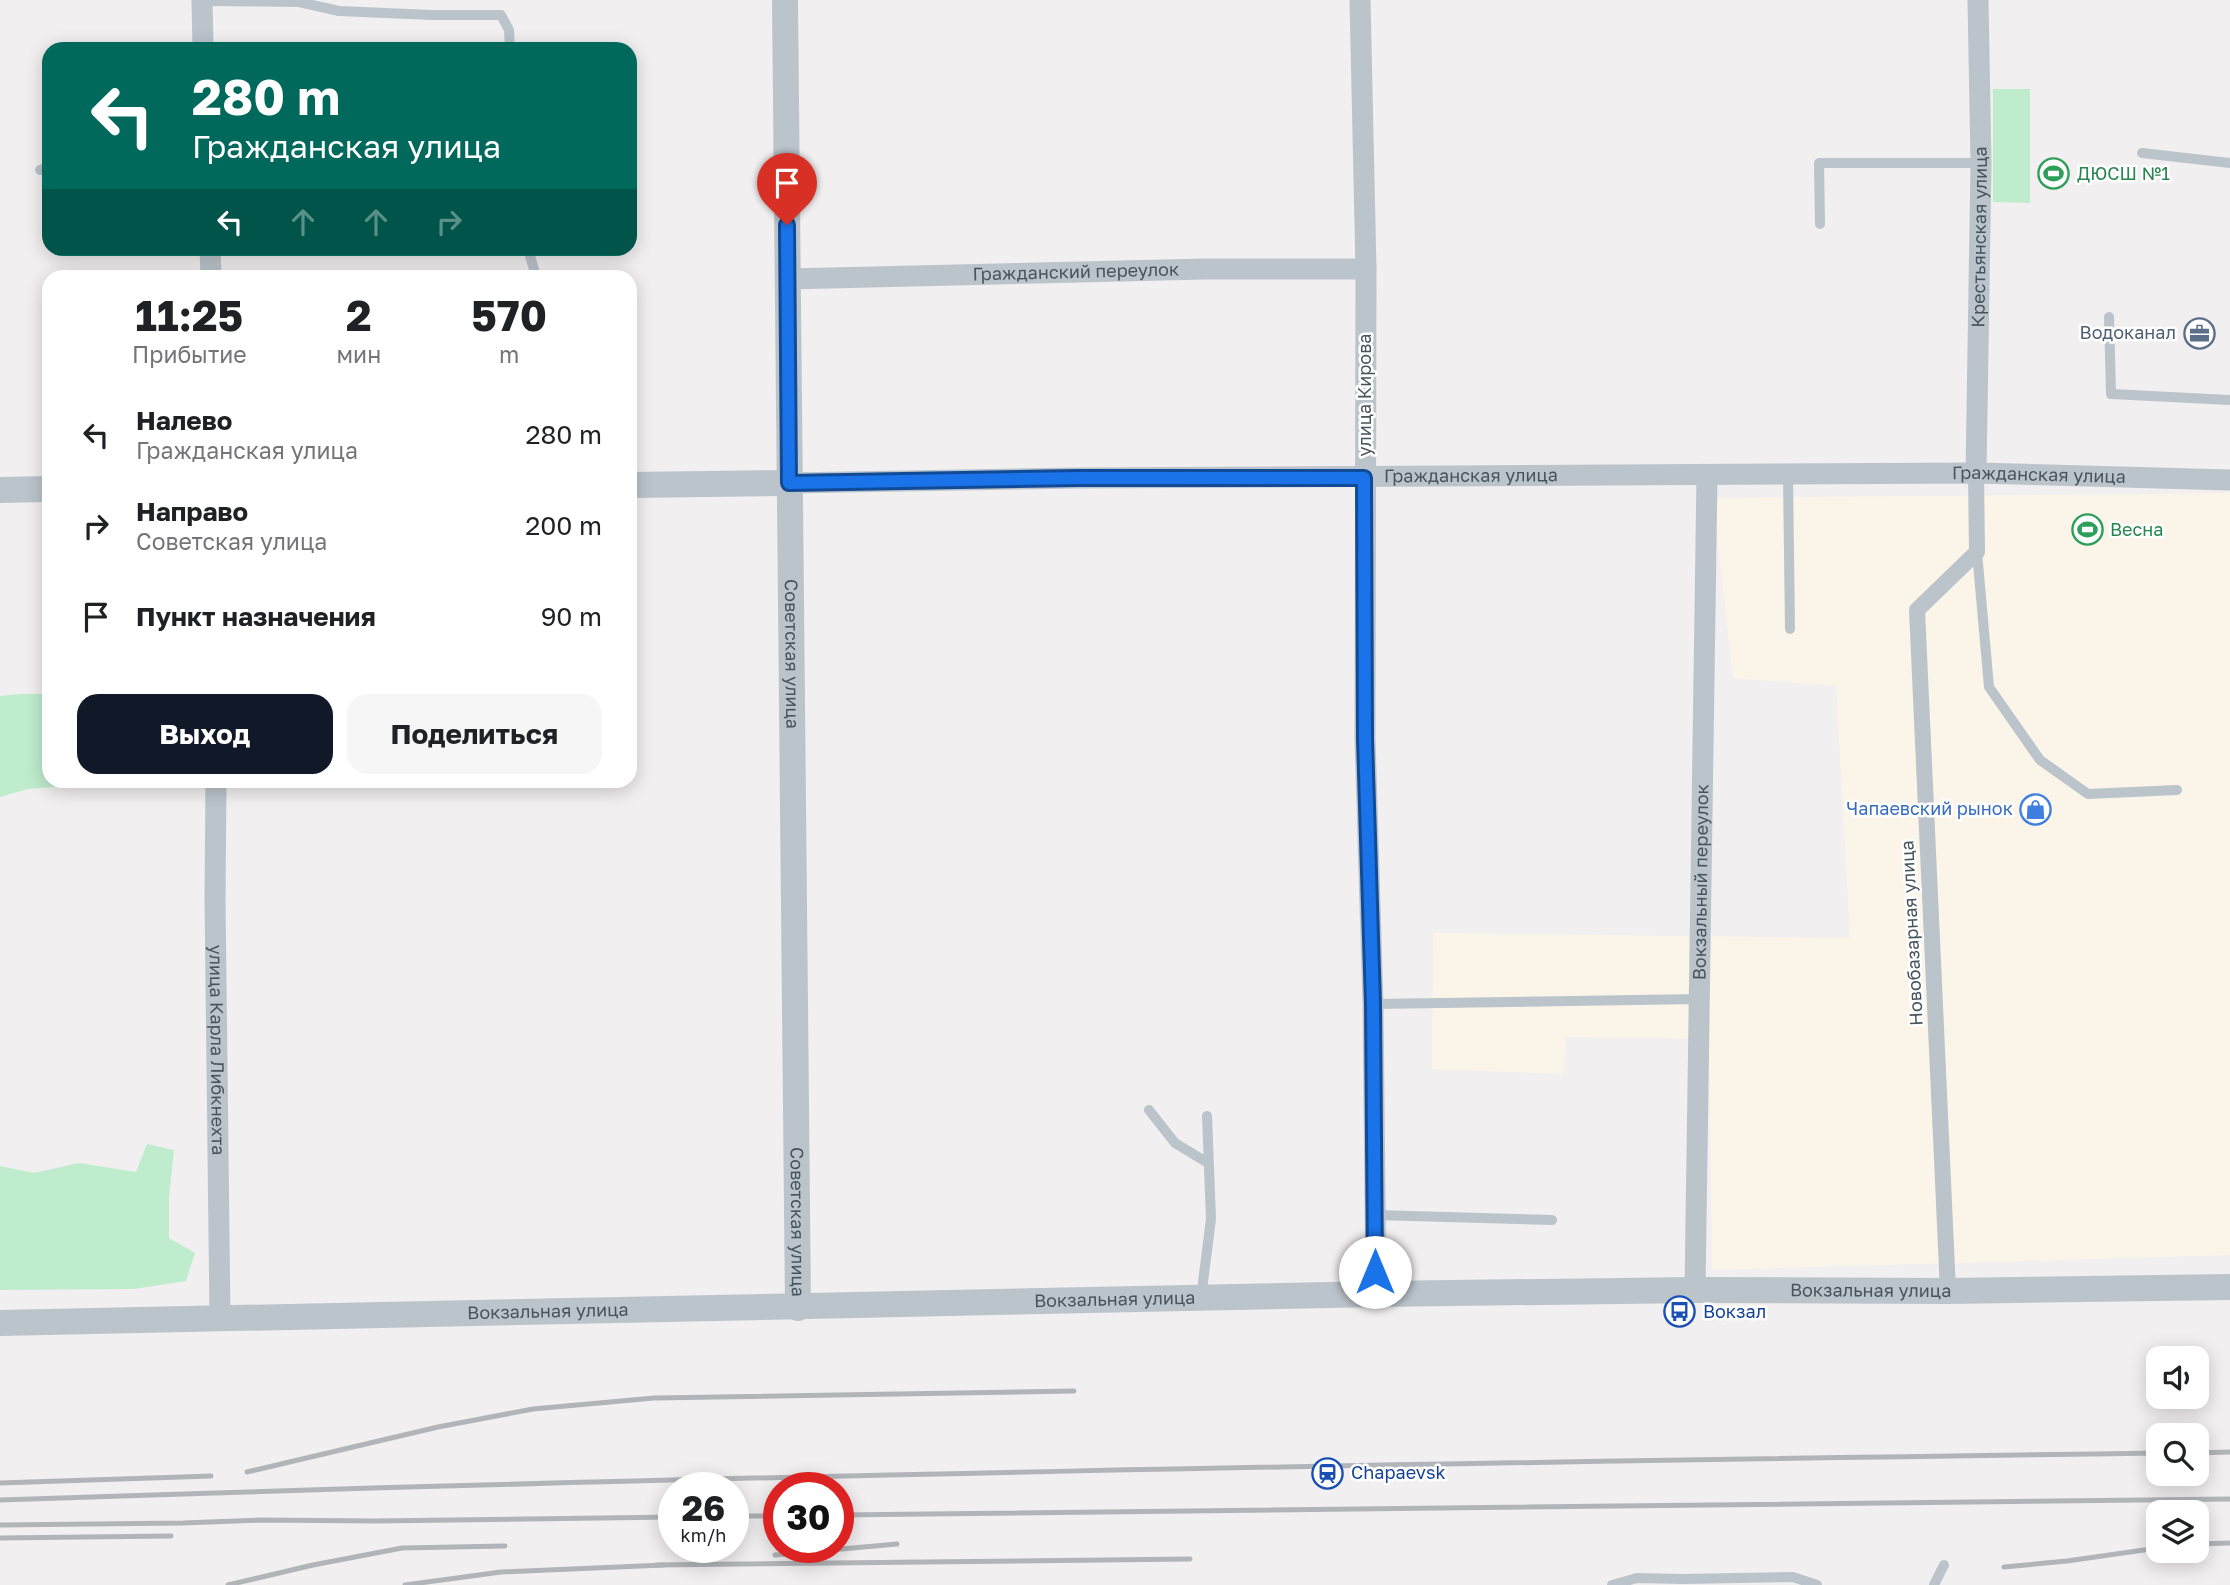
<!DOCTYPE html>
<html lang="ru">
<meta charset="utf-8">
<style>
:root{--surface:#fff;--page:#f6f6f6;--text:#202124;--muted:#757577;--accent:#111827}
body{margin:0;font-family:"Golos Text",sans-serif;background:var(--page);color:var(--text);height:100vh;display:flex;flex-direction:column;font-size:26px;white-space:nowrap}
*{box-sizing:border-box;margin:0}
p{font-size:23px;color:var(--muted)}
.icon{flex:none;width:38px;height:38px;fill:none;stroke:currentColor;stroke-width:2;stroke-linecap:round;stroke-linejoin:round}
.map{position:relative;flex:1;overflow:hidden}
.side{position:absolute;left:42px;top:270px;width:595px;height:518px;display:flex;flex-direction:column;background:var(--surface);border-radius:21px;box-shadow:0 4px 18px #0003}
.side>*{flex:none}
.top-card{position:absolute;left:42px;top:42px;width:595px;height:214px;border-radius:21px;box-shadow:0 4px 18px #0003;background:#00695c;color:#fff;overflow:hidden}
.fabs{position:absolute;left:2146px;top:1346px;display:grid;gap:14px}
.fabs a{display:grid;place-items:center;width:63px;height:63px;border-radius:14px;background:var(--surface);box-shadow:0 4px 18px #0003;font-size:35px}
.speed{position:absolute;left:658px;top:1472px;display:flex;gap:14px;font-size:35px;font-weight:700;text-align:center}
.speed>*{display:grid;place-content:center;width:91px;height:91px;border-radius:50%;background:var(--surface);box-shadow:0 4px 18px #0003;line-height:1}
.speed small{font-size:18px;font-weight:400}
.speed .limit{border:10px solid #d22;background:#fff;color:#111}
.pin{position:absolute;display:grid;place-items:center;width:60px;height:60px;color:#fff;margin:-72px -30px;border-radius:50% 50% 50% 0;rotate:-45deg;box-shadow:0 0 7px #0007}
.pin .icon{rotate:45deg}
.me{position:absolute;width:77px;margin:-38px;rotate:0deg;stroke-linejoin:round;filter:drop-shadow(0 0 5px #0008)}
.turn{display:flex;align-items:center;gap:24px;height:147px;padding:0 35px;font-size:32px}
.turn .icon{width:91px;height:91px;stroke-width:2.5}
.turn b{display:block;font-size:49px;line-height:60px}
.lanes{display:flex;align-items:center;height:66px;padding:0 35px;background:#0003;justify-content:center;gap:35px;direction:ltr}
.lanes .off{opacity:.35}
.eta{display:flex;justify-content:space-evenly;align-items:center;height:119px;text-align:center}
.eta b{font-size:42px;font-weight:700;line-height:49px}
.action{display:flex;gap:14px;margin-top:auto;padding:14px 35px}
.action a{flex:1;height:80px;border-radius:21px;background:var(--accent);color:#fff;font-size:28px;font-weight:700;line-height:80px;text-align:center}
.action a+a{background:var(--page);color:var(--text)}
ul{padding:0;list-style:none}
li{display:flex;align-items:center;gap:21px;height:91px;padding:0 35px}
li div{flex:1}
li b{display:block;font-size:26px}
li em{font-style:normal}
.map>svg:first-child{display:block}
.commercial{fill:#fbf4e9}
.green{fill:#bfeccd}
.lines{fill:none;stroke-linecap:round;stroke-linejoin:round}
.service{stroke:#bbc4cb;stroke-width:10}
.pedestrian{stroke:#bbc4cb;stroke-width:16}
.minor{stroke:#bbc4cb;stroke-width:21}
.tertiary{stroke:#bbc4cb;stroke-width:26}
.rail{stroke:#b1b5b9;stroke-width:5}
.route-casing{stroke:#114b97;stroke-width:18}
.route{stroke:#1a73e8;stroke-width:12}
.labels{text-anchor:middle;stroke-width:5;stroke-linejoin:round;paint-order:stroke}
.leisure-label{font-size:18px;fill:#27864d;stroke:#fff;text-anchor:start}
.street-label{font-size:18px;fill:#48545b;stroke:#fff}
.service-label{font-size:18px;fill:#4e5e75;stroke:#fff;text-anchor:end}
.shop-label{font-size:18px;fill:#366cbe;stroke:#fff;text-anchor:end}
.transit-label{font-size:18px;fill:#164399;stroke:#fff;text-anchor:start}
</style>
<div class="map">
<svg width="2230" height="1585" viewBox="0 0 2230 1585">
<rect width="100%" height="100%" fill="#f1efef"/>
<!-- commercial -->
<path class="commercial" d="M2230 493V1255L1712 1270 1709 1039 1566 1037 1563 1074 1432 1069 1433 933 1850 938 1836 686 1733 678 1713 498Z"/>
<!-- green -->
<g class="green">
<path d="M1993 89H2030V203L1993 202Z"/>
<path d="M20 694H49V780L127 781 28 789 0 797V696Z"/>
<path d="M147 1144 174 1150 169 1197V1238L195 1253 186 1281 134 1289 0 1290V1166L34 1173 79 1163 136 1172Z"/>
</g>
<g class="lines">
<!-- service -->
<g class="service">
<path d="M202 1 299 2 339 11 432 15H501L509 30 510 49"/>
<path d="M2142 153 2230 163"/>
<path d="M40 170 49 167"/>
<path d="M1820 224 1819 163H1981"/>
<path d="M532 248 530 256 536 276"/>
<path d="M2109 317 2111 394 2230 400"/>
<path d="M1788 475 1790 629"/>
<path d="M1977 552 1989 687 2040 760 2088 794 2177 790"/>
<path d="M445 780V783"/>
<path d="M1373 1004 1699 999"/>
<path d="M1149 1110 1175 1143 1208 1163"/>
<path d="M1375 1215 1552 1220"/>
<path d="M1201 1298 1211 1219 1207 1116"/>
<path d="M1612 1585 1637 1578 1683 1579 1793 1577 1817 1585"/>
<path d="M1934 1585 1944 1565"/>
</g>
<!-- pedestrian -->
<path class="pedestrian" d="M1948 1291 1917 610 1977 552 1976 473"/>
<!-- minor -->
<g class="minor">
<path d="M202 0 203 49"/>
<path d="M1360 0 1366 269 1365 739 1373 1004 1376 1294"/>
<path d="M210 248 211 276"/>
<path id="s1" d="M787 279 1205 269H1366"/>
<path id="s2" d="M1976 473 1981 163 1978 0"/>
<path id="s3" d="M789 483 1078 478 1976 473 2230 480"/>
<path id="s4" d="M216 780 215 899 220 1319"/>
<path id="s5" d="M1695 1290 1707 475"/>
</g>
<!-- tertiary -->
<g class="tertiary">
<path id="s6" d="M785 0 798 1308"/>
<path d="M630 485 789 483"/>
<path d="M0 490 49 489"/>
<path id="s7" d="M0 1323 1376 1294 1695 1290 1948 1291 2230 1287"/>
</g>
<!-- rail -->
<g class="rail">
<path d="M2196 1453 2230 1452"/>
<path d="M247 1472 438 1427 533 1409 654 1398 1074 1391"/>
<path d="M0 1483 211 1476"/>
<path d="M0 1500C719 1475 1438 1463 2158 1453"/>
<path d="M838 1515 2230 1499"/>
<path d="M733 1516H779"/>
<path d="M0 1525 183 1523 260 1520 376 1521 674 1517"/>
<path d="M0 1538 171 1536"/>
<path d="M2196 1544 2230 1543"/>
<path d="M775 1555 897 1544"/>
<path d="M656 1565 1190 1559"/>
<path d="M2004 1567 2067 1561 2158 1548"/>
<path d="M228 1585 313 1565 402 1548 505 1546"/>
<path d="M405 1585 501 1572 664 1565"/>
</g>
</g>
<g class="lines">
<defs>
<path id="route" d="M787 225 789 483 1078 478H1364L1365 739 1373 1004 1375 1272"/>
</defs>
<!-- route casing -->
<use href="#route" class="route-casing"/>
<!-- route -->
<use href="#route" class="route"/>
</g>
<!-- icons -->
<defs>
<symbol id="stadium-ring" viewBox="-11 -11 22 22"><circle r="9.5" fill="#fff" stroke="#2e9e5b" stroke-width="1.5"/><path d="M0-5a6.5 5 0 1 0 0 10a6.5 5 0 1 0 0-10ZM-3.5-1.8h7v3.6h-7Z" fill="#2e9e5b"/></symbol>
<symbol id="office-ring" viewBox="-11 -11 22 22"><circle r="9.5" fill="#fff" stroke="#5c6f8a" stroke-width="1.5"/><path d="M-6-3h4V-5.5h4V-3h4V5H-6ZM-1-4.5V-3h2v-1.5ZM-6 0V1H6V0Z" fill="#5c6f8a"/></symbol>
<symbol id="shop-ring" viewBox="-11 -11 22 22"><circle r="9.5" fill="#fff" stroke="#3f7fe0" stroke-width="1.5"/><path d="M-5-2.5h2.3a2.7 3.5 0 0 1 5.4 0H5L5.5 6h-11ZM-1.5-2.5h3a1.5 2.3 0 0 0-3 0Z" fill="#3f7fe0"/></symbol>
<symbol id="bus-ring" viewBox="-11 -11 22 22"><circle r="9.5" fill="#fff" stroke="#1a4fb4" stroke-width="1.5"/><path d="M-5-6H5V4H4V6H2V4H-2V6H-4V4H-5ZM-3.5-4V0h7V-4ZM-3.5 1.2v1.5H-2V1.2ZM2 1.2v1.5H3.5V1.2Z" fill="#1a4fb4"/></symbol>
<symbol id="station-ring" viewBox="-11 -11 22 22"><circle r="9.5" fill="#fff" stroke="#1a4fb4" stroke-width="1.5"/><path d="M-3-6H3Q5-6 5-4V2Q5 4 3 4L4.5 6H3L1.5 4h-3L-3 6H-4.5L-3 4Q-5 4-5 2V-4Q-5-6-3-6ZM-3.5-4v3h7v-3ZM-3.5 1v1.5H-2V1ZM2 1v1.5H3.5V1Z" fill="#1a4fb4"/></symbol>
</defs>
<g fill-rule="evenodd">
<use href="#stadium-ring" x="2036" y="156" width="35" height="35"/>
<use href="#office-ring" x="2182" y="316" width="35" height="35"/>
<use href="#stadium-ring" x="2070" y="512" width="35" height="35"/>
<use href="#shop-ring" x="2018" y="792" width="35" height="35"/>
<use href="#bus-ring" x="1662" y="1294" width="35" height="35"/>
<use href="#station-ring" x="1310" y="1456" width="35" height="35"/>
</g>
<g class="labels">
<!-- leisure labels -->
<g class="leisure-label">
<text x="2077" y="180">ДЮСШ №1</text>
<text x="2110" y="536">Весна</text>
</g>
<!-- street labels -->
<g class="street-label">
<text dy="6" stroke="none"><textPath href="#s2" startOffset="236">Крестьянская улица</textPath></text>
<text dy="6" stroke="none"><textPath href="#s1" startOffset="289">Гражданский переулок</textPath></text>
<text transform="translate(1365 395) rotate(-90)" y="6">улица Кирова</text>
<text dy="6" stroke="none"><textPath href="#s3" startOffset="1250">Гражданская улица</textPath></text>
<text dy="6" stroke="none"><textPath href="#s3" startOffset="682">Гражданская улица</textPath></text>
<text dy="6" stroke="none"><textPath href="#s6" startOffset="654">Советская улица</textPath></text>
<text dy="6" stroke="none"><textPath href="#s5" startOffset="408">Вокзальный переулок</textPath></text>
<text transform="translate(1912 933) rotate(-93)" y="6">Новобазарная улица</text>
<text dy="6" stroke="none"><textPath href="#s4" startOffset="270">улица Карла Либкнехта</textPath></text>
<text dy="6" stroke="none"><textPath href="#s6" startOffset="1222">Советская улица</textPath></text>
<text dy="6" stroke="none"><textPath href="#s7" startOffset="1871">Вокзальная улица</textPath></text>
<text dy="6" stroke="none"><textPath href="#s7" startOffset="1115">Вокзальная улица</textPath></text>
<text dy="6" stroke="none"><textPath href="#s7" startOffset="548">Вокзальная улица</textPath></text>
</g>
<!-- service labels -->
<g class="service-label">
<text x="2176" y="339">Водоканал</text>
</g>
<!-- shop labels -->
<g class="shop-label">
<text x="2013" y="815">Чапаевский рынок</text>
</g>
<!-- transit labels -->
<g class="transit-label">
<text x="1703" y="1318">Вокзал</text>
<text x="1351" y="1479">Chapaevsk</text>
</g>
</g>
</svg>
<div class="fabs">
<a><svg class="icon" aria-label="sound" viewBox="0 0 24 24"><path d="M4 9h4l5-4v14l-5-4H4zM17 9q2 3 0 6"/></svg></a>
<a><svg class="icon" aria-label="search" viewBox="0 0 24 24"><circle cx="10" cy="10" r="6"/><path d="M15 15l6 6"/></svg></a>
<a><svg class="icon" aria-label="layers" viewBox="0 0 24 24"><path d="M12 4l9 5-9 5-9-5zM3 14l9 5 9-5"/></svg></a>
</div>
<div class="speed"><div>26<small>km/h</small></div><div class="limit">30</div></div>
<div class="pin" style="left:787px;top:225px;background:#d93025"><svg class="icon" aria-label="arrive" viewBox="0 0 24 24"><path d="M6 21V4h12l-3 4 3 4H6"/></svg></div>
<svg class="me" style="left:1375px;top:1272px" viewBox="-20 -20 40 40"><circle r="19" fill="#fff"/><path d="M0-13L10 11 0 6-10 11z" fill="#1a73e8"/></svg>
<div class="top-card">
<div class="turn"><svg class="icon" aria-label="left" viewBox="0 0 24 24"><path d="M17 20v-9H6M10 6l-5 5 5 5"/></svg><div><b>280 m</b>Гражданская улица</div></div>
<div class="lanes"><svg class="icon" aria-label="left" viewBox="0 0 24 24"><path d="M17 20v-9H6M10 6l-5 5 5 5"/></svg><svg class="icon off" aria-label="ahead" viewBox="0 0 24 24"><path d="M12 20V5M6 11l6-6 6 6"/></svg><svg class="icon off" aria-label="ahead" viewBox="0 0 24 24"><path d="M12 20V5M6 11l6-6 6 6"/></svg><svg class="icon off" aria-label="right" viewBox="0 0 24 24"><path d="M7 20v-9h11M14 6l5 5-5 5"/></svg></div>
</div>
<section class="side">
<div class="eta">
<div><b>11:25</b><p>Прибытие</p></div>
<div><b>2</b><p>мин</p></div>
<div><b>570</b><p>m</p></div>
</div>
<ul>
<li><svg class="icon" aria-label="left" viewBox="0 0 24 24"><path d="M17 20v-9H6M10 6l-5 5 5 5"/></svg><div><b>Налево</b><p>Гражданская улица</p></div><em>280 m</em></li>
<li><svg class="icon" aria-label="right" viewBox="0 0 24 24"><path d="M7 20v-9h11M14 6l5 5-5 5"/></svg><div><b>Направо</b><p>Советская улица</p></div><em>200 m</em></li>
<li><svg class="icon" aria-label="arrive" viewBox="0 0 24 24"><path d="M6 21V4h12l-3 4 3 4H6"/></svg><div><b>Пункт назначения</b></div><em>90 m</em></li>
</ul>
<div class="action"><a>Выход</a><a>Поделиться</a></div>
</section>
</div>
